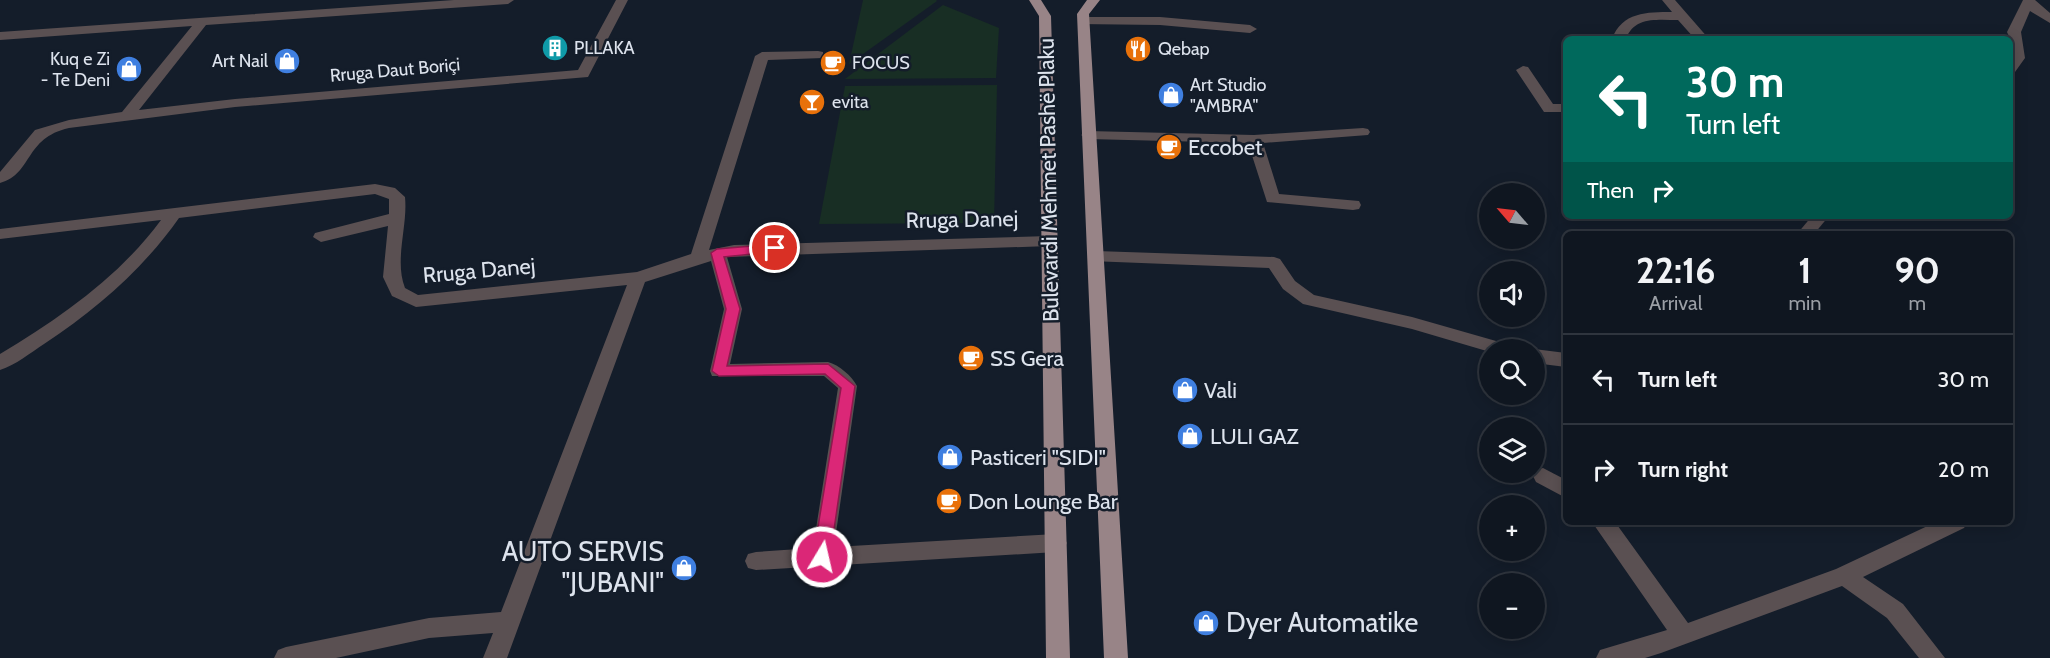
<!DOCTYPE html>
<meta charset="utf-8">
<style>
:root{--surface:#0f1620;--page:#1d232d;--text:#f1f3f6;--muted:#9b9fa5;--line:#2f353e}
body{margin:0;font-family:Cabin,sans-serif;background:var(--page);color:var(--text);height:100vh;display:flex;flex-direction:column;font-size:22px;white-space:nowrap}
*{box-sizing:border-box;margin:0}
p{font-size:20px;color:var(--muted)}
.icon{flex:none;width:33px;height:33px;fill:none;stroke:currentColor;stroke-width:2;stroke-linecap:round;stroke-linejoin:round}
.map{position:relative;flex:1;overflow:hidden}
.panel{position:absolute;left:1563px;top:231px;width:450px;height:294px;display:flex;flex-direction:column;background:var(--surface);border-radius:9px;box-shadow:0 3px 15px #0003,0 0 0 2px var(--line)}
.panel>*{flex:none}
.guide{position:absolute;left:1563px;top:36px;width:450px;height:183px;border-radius:9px;box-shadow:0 3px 15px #0003,0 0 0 2px var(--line);background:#00695c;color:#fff;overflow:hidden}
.needle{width:39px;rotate:298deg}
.fabs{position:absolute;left:1479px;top:183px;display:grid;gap:12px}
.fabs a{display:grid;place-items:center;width:66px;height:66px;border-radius:50%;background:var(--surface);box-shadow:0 3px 15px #0003,0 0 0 2px var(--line);font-size:30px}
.pin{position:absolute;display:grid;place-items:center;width:51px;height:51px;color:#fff;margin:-26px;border:3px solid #fff;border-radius:50%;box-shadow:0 2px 6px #0007}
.me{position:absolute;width:66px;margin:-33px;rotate:9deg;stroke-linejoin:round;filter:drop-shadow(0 0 4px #0008)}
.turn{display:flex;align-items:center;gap:21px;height:126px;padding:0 24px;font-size:27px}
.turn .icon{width:78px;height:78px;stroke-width:2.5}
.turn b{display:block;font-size:42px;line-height:51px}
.then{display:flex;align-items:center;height:57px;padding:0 24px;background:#0003;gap:12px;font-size:22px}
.eta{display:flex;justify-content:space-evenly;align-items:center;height:102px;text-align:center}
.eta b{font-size:36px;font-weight:700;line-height:42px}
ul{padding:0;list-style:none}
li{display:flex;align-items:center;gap:18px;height:90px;padding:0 24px;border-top:2px solid var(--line)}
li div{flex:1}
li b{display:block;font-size:22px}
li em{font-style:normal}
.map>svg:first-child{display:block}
.green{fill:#182e24}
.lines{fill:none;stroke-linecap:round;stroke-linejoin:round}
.minor{fill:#5a5052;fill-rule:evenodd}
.major{fill:#988487;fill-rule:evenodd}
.route{fill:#db2777;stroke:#8e194d;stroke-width:1.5}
.labels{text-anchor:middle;stroke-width:5;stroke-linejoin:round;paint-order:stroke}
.far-poi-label{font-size:18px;fill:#dde3ed;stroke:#141d2a;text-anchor:start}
.far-street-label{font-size:18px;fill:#dde3ed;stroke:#141d2a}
.poi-label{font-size:22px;fill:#dde3ed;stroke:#141d2a;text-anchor:start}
.street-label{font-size:22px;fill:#dde3ed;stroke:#141d2a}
.near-poi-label{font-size:27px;fill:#dde3ed;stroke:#141d2a;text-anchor:end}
</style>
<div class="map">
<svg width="2050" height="658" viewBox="0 0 2050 658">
<rect width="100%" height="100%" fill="#141d2a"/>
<!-- green -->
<g class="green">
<path d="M863 0H936L937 1 849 64Z"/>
<path d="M943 5 999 28 996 78 845 79Z"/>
<path d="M997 85 994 223 819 224 845 86Z"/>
</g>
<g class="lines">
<!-- minor -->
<g class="minor">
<path d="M454 0H514L508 4 206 25 139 110 235 99 578 70 616 0H628L588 77 235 107 69 128C24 138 33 174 0 183V172L35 130 69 120 122 112 192 26 0 40V32Z"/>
<path d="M1662 0H1675L1709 39H1695L1678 20C1658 20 1634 16 1626 39H1612C1622 12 1647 12 1672 12Z"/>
<path d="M2023 0H2035L2050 13V23L2030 11 2021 32 2025 58 2015 72 2010 73V39L2007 32Z"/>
<path d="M1083 17H1160L1250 25 1257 29 1250 33 1160 25 1078 24V18Z"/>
<path d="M818 51 823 52V58L768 60 709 250 734 245 1049 236 1057 241 1049 246 727 257 742 309 730 364 828 362C839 365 852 376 857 386L834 547 1056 534 1064 537 1067 543 1064 549 1056 552 756 570 748 568 745 561 748 554 756 552 813 548 838 388 824 376H712L710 371 724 309 711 261 645 282 507 658H483L493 633 429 638 336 658H274L278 650 286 647 429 618 501 612 627 285 416 307 392 296 383 277 388 226 321 242 313 237 315 233 389 214V199L375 194 179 218C143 269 97 309 44 344 30 353 16 365 0 370V354C60 318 119 277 161 220L0 239V229L375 184 395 188 405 197C408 226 394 260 405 288L418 295 637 272 691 254 755 56 762 52Z"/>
<path d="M1523 66 1528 67 1553 104H1566V112H1544L1516 70Z"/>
<path d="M1363 128 1368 129 1370 132 1368 135 1263 143 1279 194 1359 201 1361 205 1359 209 1353 210 1267 202 1248 143 1088 139 1081 135 1088 131 1254 135Z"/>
<path d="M1812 216H1829L1814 234H1797Z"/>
<path d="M1096 251 1274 257 1280 259 1295 281 1314 295 1412 317 1510 345 1513 350H1490V352L1412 329 1303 304 1283 289 1269 268 1090 261 1088 257Z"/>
<path d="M1534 349 1566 353V367L1534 363Z"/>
<path d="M1543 468 1566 480V498L1536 482 1533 476 1536 470Z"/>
<path d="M1592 522H1615L1688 623 1836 569 1936 522H1968L1964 528 1863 577 1903 604 1945 658H1919L1887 618 1842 586 1661 653 1645 658H1596L1600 650 1667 630Z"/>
</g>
<!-- major -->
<g class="major">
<path d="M1029 0H1041L1051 16 1070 658H1046L1039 16Z"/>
<path d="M1087 0H1100L1089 14 1128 658H1104L1077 14Z"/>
</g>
</g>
<!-- route -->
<path class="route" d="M775 244 781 248 779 251 724 257 740 309 727 366 828 364 855 386 830 557 828 562H816L813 557 841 388 825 374 719 376 712 371 726 309 711 253 717 249Z"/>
<!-- icons -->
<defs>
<symbol id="building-disc" viewBox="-11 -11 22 22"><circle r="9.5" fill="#0f9aa8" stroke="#141d2a"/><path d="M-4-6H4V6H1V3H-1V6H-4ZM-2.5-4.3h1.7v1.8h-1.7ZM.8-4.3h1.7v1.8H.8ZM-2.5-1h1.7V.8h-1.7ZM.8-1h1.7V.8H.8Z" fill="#fff"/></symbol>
<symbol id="restaurant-disc" viewBox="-11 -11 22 22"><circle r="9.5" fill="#e8710a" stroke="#141d2a"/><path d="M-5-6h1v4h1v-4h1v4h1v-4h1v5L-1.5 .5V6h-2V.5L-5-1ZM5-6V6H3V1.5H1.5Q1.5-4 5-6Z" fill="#fff"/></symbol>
<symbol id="shop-disc" viewBox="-11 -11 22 22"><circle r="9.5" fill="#3f7fe0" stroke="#141d2a"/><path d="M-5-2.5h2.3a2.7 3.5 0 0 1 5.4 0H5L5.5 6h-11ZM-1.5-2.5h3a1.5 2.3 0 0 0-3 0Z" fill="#fff"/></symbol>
<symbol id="cafe-disc" viewBox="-11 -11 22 22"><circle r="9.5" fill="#e8710a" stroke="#141d2a"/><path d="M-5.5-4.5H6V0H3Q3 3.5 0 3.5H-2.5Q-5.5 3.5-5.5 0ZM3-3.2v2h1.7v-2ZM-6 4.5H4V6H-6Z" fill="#fff"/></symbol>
<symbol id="bar-disc" viewBox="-11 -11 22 22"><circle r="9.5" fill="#e8710a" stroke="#141d2a"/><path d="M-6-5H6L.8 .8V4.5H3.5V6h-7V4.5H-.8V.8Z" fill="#fff"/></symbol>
</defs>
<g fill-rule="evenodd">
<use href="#building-disc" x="540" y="33" width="30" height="30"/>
<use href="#restaurant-disc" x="1123" y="34" width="30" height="30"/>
<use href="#shop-disc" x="272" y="46" width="30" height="30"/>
<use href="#cafe-disc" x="818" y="48" width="30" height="30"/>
<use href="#shop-disc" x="114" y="54" width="30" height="30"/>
<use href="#shop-disc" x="1156" y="80" width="30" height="30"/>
<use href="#bar-disc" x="797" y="87" width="30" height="30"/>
<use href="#cafe-disc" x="1154" y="132" width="30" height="30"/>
<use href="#cafe-disc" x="956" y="343" width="30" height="30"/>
<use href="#shop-disc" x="1170" y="375" width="30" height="30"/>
<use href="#shop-disc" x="1175" y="421" width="30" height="30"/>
<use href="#shop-disc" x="935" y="442" width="30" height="30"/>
<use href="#cafe-disc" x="934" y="486" width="30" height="30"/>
<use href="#shop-disc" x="669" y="553" width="30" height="30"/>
<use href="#shop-disc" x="1191" y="608" width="30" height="30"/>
</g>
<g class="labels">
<!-- far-poi labels -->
<g class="far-poi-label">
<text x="574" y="54">PLLAKA</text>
<text x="1158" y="55">Qebap</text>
<text x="110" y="65" text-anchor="end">Kuq e Zi<tspan x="110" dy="21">- Te Deni</tspan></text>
<text x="268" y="67" text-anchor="end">Art Nail</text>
<text x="852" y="69">FOCUS</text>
<text x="1190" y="91">Art Studio<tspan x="1190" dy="21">"AMBRA"</tspan></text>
<text x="832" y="108">evita</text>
</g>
<!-- far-street labels -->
<g class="far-street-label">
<text transform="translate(395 70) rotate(-5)" y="6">Rruga Daut Boriçi</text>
</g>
<!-- poi labels -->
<g class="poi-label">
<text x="1188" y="155">Eccobet</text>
<text x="990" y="366">SS Gera</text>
<text x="1204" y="398">Vali</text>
<text x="1210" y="444">LULI GAZ</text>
<text x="970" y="465">Pasticeri "SIDI"</text>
<text x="968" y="509">Don Lounge Bar</text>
</g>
<!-- street labels -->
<g class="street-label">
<text transform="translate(1048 180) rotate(-91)" y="8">Bulevardi Mehmet Pashë Plaku</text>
<text transform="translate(962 219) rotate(-1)" y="8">Rruga Danej</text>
<text transform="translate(479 270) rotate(-5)" y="8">Rruga Danej</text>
</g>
<!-- near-poi labels -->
<g class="near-poi-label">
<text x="664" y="561">AUTO SERVIS<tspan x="664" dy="31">"JUBANI"</tspan></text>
<text x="1226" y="632" text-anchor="start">Dyer Automatike</text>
</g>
</g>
</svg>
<div class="fabs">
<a><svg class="needle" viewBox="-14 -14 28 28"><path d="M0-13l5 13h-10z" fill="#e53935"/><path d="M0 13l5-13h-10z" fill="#9b9fa5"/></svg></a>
<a><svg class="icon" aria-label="sound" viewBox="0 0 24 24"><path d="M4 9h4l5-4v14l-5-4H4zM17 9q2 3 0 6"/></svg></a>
<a><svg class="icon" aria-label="search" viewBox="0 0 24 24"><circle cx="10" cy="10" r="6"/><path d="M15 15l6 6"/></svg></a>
<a><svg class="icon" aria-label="layers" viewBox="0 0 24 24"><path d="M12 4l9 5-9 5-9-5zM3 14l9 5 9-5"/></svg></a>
<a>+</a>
<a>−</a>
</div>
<div class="pin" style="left:775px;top:248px;background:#d93025"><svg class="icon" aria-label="arrive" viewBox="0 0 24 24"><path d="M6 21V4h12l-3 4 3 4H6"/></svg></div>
<svg class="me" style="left:822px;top:557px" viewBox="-20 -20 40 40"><circle r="17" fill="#db2777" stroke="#fff" stroke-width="3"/><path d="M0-11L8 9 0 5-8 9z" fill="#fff"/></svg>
<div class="guide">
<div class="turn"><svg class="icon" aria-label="left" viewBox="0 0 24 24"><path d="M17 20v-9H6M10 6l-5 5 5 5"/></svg><div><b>30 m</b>Turn left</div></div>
<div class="then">Then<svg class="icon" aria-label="right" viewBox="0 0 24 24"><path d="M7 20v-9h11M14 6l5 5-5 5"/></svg></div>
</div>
<section class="panel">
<div class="eta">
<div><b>22:16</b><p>Arrival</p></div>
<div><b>1</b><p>min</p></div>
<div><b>90</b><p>m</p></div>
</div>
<ul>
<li><svg class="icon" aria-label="left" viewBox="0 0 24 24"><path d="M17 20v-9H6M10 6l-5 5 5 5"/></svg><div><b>Turn left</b></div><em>30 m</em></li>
<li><svg class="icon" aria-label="right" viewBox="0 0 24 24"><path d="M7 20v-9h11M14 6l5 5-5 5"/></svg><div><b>Turn right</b></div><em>20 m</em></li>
</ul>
</section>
</div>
